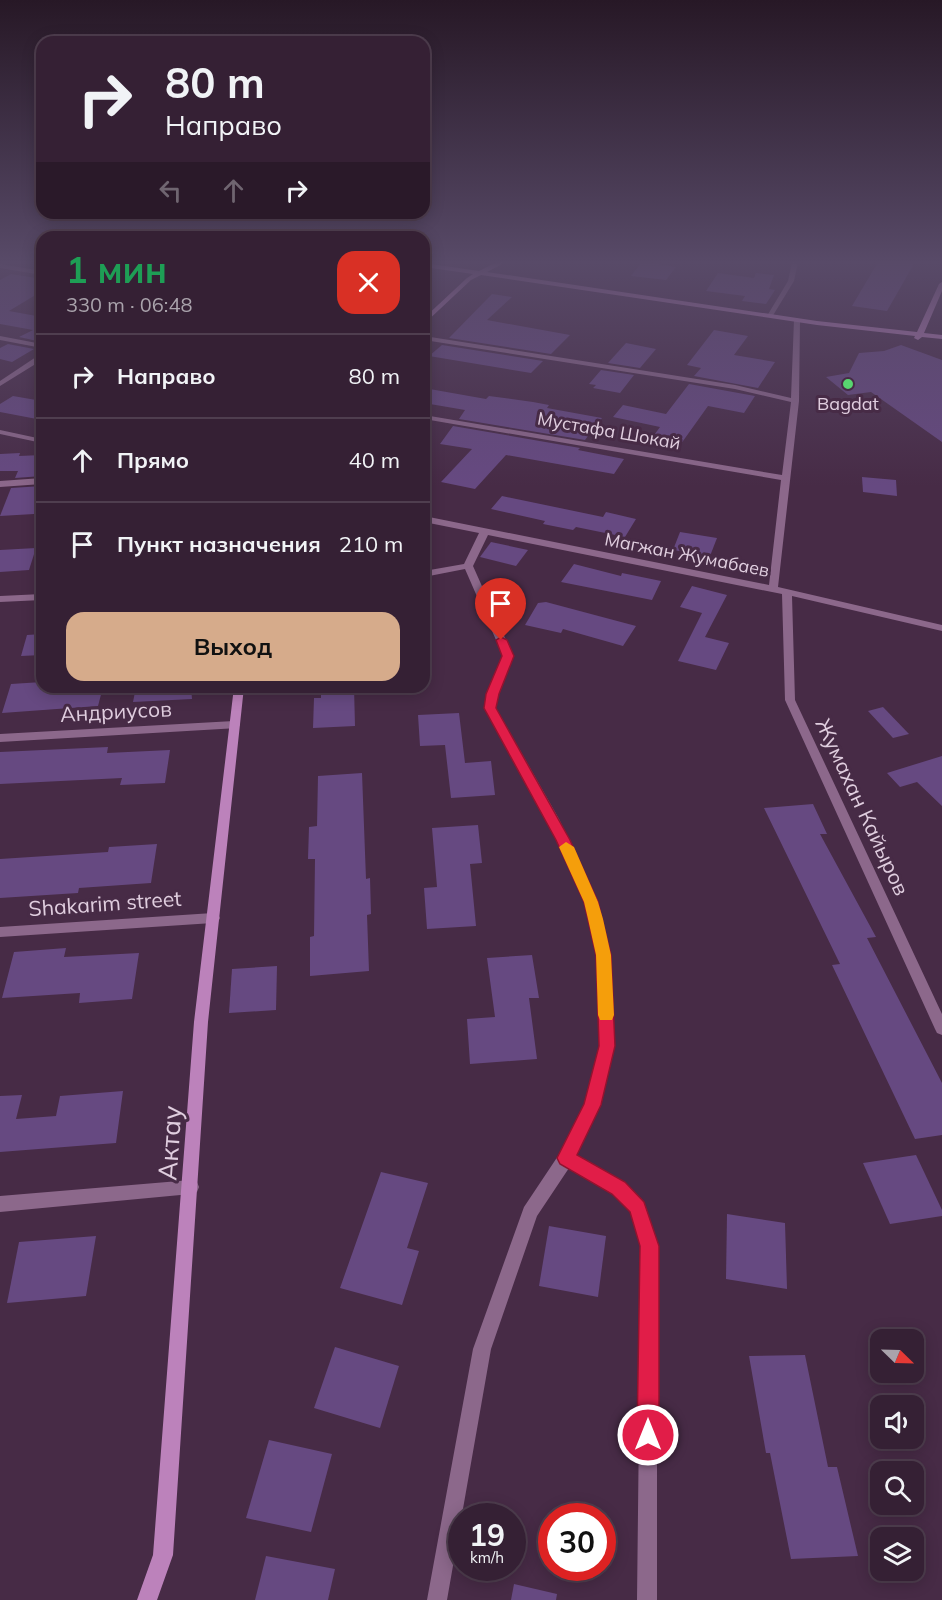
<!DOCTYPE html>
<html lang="ru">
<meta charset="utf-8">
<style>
:root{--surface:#352034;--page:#402d40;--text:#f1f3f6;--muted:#aaa3ac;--line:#4f3e4f;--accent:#d6ab8b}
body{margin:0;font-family:Mulish,sans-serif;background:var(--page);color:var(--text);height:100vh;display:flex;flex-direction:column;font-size:22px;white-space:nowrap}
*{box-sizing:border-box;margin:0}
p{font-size:20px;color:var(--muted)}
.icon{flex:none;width:33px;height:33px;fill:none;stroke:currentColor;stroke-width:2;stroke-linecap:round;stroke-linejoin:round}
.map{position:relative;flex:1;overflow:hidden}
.side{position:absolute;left:36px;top:231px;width:394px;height:462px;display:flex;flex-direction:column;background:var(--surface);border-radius:18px;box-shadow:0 3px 15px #0003,0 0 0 2px var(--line)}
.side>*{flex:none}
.top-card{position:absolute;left:36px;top:36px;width:394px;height:183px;border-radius:18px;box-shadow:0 3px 15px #0003,0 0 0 2px var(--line);background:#352034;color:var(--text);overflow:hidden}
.needle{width:39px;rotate:113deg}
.controls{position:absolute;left:870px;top:1329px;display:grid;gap:12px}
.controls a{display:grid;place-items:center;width:54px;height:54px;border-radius:12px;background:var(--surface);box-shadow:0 3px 15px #0003,0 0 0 2px var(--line);font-size:30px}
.speed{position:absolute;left:448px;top:1503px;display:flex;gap:12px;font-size:30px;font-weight:700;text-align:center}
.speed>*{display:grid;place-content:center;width:78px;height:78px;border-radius:50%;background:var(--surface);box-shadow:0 3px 15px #0003,0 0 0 2px var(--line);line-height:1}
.speed small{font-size:15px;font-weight:400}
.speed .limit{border:9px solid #d22;background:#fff;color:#111}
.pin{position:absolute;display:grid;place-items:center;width:51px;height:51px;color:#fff;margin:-62px -26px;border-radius:50% 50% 50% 0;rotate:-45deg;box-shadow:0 0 6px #0007}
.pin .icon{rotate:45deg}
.me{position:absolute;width:66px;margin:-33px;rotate:0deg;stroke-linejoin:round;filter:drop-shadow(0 0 4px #0008)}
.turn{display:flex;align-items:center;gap:21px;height:126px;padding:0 30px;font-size:27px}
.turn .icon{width:78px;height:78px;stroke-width:2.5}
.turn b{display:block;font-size:42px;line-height:51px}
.lanes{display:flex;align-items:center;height:57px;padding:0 30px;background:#0003;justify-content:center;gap:30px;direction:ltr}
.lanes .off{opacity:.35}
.round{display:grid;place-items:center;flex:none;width:63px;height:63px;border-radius:18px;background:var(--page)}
.overview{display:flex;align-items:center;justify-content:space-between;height:102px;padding:0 30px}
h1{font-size:36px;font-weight:700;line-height:45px;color:#1e9e55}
.button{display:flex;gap:12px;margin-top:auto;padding:12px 30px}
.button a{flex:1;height:69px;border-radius:18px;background:var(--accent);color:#111;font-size:24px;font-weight:700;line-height:69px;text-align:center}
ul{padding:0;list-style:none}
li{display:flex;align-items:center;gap:18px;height:84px;padding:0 30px;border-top:2px solid var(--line)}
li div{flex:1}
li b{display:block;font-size:22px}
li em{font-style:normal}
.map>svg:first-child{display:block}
.building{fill:#664981}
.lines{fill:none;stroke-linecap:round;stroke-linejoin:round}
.street{fill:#8c688b;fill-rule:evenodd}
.secondary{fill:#bc82bb;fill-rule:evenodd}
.route{fill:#e11d48;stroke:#92132f;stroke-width:1.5}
.slow{fill:#f59e0b}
.poi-dot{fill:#58d570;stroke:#472b46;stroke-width:2}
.labels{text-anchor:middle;stroke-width:6;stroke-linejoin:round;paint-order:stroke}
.far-poi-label{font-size:18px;fill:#e0cedf;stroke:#472b46}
.far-street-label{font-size:18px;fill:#e0cedf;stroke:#472b46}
.street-label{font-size:21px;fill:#e0cedf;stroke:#472b46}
.near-street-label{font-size:26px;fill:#e0cedf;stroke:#472b46}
</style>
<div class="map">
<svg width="942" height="1600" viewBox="0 0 942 1600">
<rect width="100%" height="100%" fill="#472b46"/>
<!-- building -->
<g class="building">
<path d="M642 262H644L676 267 666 280 631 276Z"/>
<path d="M878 262H915L887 311 852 306Z"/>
<path d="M718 273 754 278 756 273 774 275 769 289 775 290 766 304 742 301 745 296 706 291Z"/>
<path d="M11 274 42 279V291L9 311 42 317V342L19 337 33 330 0 324V280Z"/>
<path d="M492 294 512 297 487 320 570 335 551 354 449 338Z"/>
<path d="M714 330 748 336 734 355 775 362 758 388 694 376 701 368 687 365Z"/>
<path d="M626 343 656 349 640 368 608 363Z"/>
<path d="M8 344 34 349 12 362 0 359V348Z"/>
<path d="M442 345 543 361 531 373 429 356Z"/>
<path d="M901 345 942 360V442L871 392 848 395 826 377 849 373 859 353 884 351Z"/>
<path d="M601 370 634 375 620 393 593 388 596 385 589 384Z"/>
<path d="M689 384 755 396 744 413 708 406 678 448 649 442 660 427 613 417 623 405 666 414Z"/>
<path d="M424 388 486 399 489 396 533 402 549 405 547 408 602 418 585 440 459 419 465 410 424 403Z"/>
<path d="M13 396 42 401V420L0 412V404Z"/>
<path d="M453 426 580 448 578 450 624 459 614 474 506 455 475 489 441 482 472 449 440 444Z"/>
<path d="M20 453 19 456 42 455V476L15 478 18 471H0V454Z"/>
<path d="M862 477 896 480 897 496 863 492Z"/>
<path d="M42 486 34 514 0 516 11 488Z"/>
<path d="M502 496 603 517 606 512 636 519 625 537 576 527 573 530 543 524 545 521 491 509Z"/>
<path d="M680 532 717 538 710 556 673 550Z"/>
<path d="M491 542 528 550 516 566 480 557Z"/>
<path d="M36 548 29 570 0 572V550Z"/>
<path d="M574 564 621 576 622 573 661 581 652 600 561 582Z"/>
<path d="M692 586 727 595 705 637 729 643 716 670 678 661 702 613 680 607Z"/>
<path d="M546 602 636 626 623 646 563 629 561 633 525 625 538 603Z"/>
<path d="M42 634V655L21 656 27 635Z"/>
<path d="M42 682V687H103L98 706 2 713 11 684Z"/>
<path d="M136 687H191L192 699 133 702Z"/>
<path d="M321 687H354L355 726 313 728 314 698H321Z"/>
<path d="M883 707 909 734 893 738 868 711Z"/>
<path d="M459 713 465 763 491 761 495 795 451 798 445 745 420 746 418 715Z"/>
<path d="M108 747 107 753 170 750 165 783 120 785 122 778 0 784V752Z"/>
<path d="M942 756V806L917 782 900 787 887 773Z"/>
<path d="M362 773 366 879 370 878 371 914 367 915 369 971 310 976V937L314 936 315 859H308L309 827 317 826 318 776Z"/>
<path d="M813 804 827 834H820L876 937 867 938 942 1083V1135L915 1139 832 965 840 964 764 808Z"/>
<path d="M478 825 482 863 470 864 476 926 427 929 424 888 437 887 432 828Z"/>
<path d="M157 844 151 883 79 888 78 893 0 898V859L108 852 109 847Z"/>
<path d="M66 948 64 957 139 953 132 999 79 1003 80 993 2 998 14 952Z"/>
<path d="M532 955 539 998H529L537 1059 470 1064 467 1019 495 1017 487 958Z"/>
<path d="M277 966 276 1010 229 1013 232 969Z"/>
<path d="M123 1091 116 1143 0 1152V1096L22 1095 16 1119 56 1116 60 1096Z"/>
<path d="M916 1155 942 1210V1216L890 1224 863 1163Z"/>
<path d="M381 1172 428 1183 407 1248 419 1251 402 1305 340 1288Z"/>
<path d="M727 1214 785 1223 787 1289 726 1279Z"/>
<path d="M549 1226 606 1236 598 1297 539 1286Z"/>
<path d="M96 1236 86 1296 7 1303 19 1242Z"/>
<path d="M335 1347 399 1366 380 1428 314 1408Z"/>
<path d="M805 1355 828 1467H837L858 1556 791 1559 770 1453H766L749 1356Z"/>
<path d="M269 1440 332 1454 311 1532 246 1518Z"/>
<path d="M266 1556 335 1569 328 1600H255Z"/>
<path d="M514 1584 557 1594 556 1600H511Z"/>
</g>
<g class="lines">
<!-- street -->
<g class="street">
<path d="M792 262H798L794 281 772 317H768L767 316 788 281Z"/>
<path d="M0 264 42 271V275L0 268Z"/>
<path d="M797 318 800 320 799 401 778 587 942 625V631L792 596 795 700 942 1014V1035L937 1033 935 1029 785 700 782 594 488 535 473 566 513 656 498 694 496 708 559 819 598 901 610 955 614 1046 600 1105 575 1155 625 1183 644 1203 657 1246V1600H637L641 1246 631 1212 613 1193 569 1168 537 1216 491 1349 447 1600H427L473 1349 524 1207 560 1153 584 1105 600 1046 596 955 584 901 547 819 484 708 488 694 503 656 465 569 424 577V571L464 564 479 533 424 522V516L769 585 781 480 424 419V415L782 475 791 402 735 389 424 340V336L735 385 791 398 794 320Z"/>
<path d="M0 336 42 344V348L0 340Z"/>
<path d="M39 355H42V360L0 386V381Z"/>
<path d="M0 430 42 439V443L0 434Z"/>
<path d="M42 478V484L0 487V481Z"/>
<path d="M42 594V600L0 602V596Z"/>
<path d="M234 721 238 722 240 725 238 728 0 742V734Z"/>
<path d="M213 913 218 914 220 918 218 922 213 923 0 937V927Z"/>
<path d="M191 1180 197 1182 199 1187 197 1192 191 1194 0 1212V1196Z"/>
</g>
<!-- secondary -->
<g class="secondary">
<path d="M497 262H506L487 272 817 321 917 332 939 284 942 282V291L924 333 942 335V339L922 337 918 340 914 338 915 336 817 325 481 275 471 280 424 324V318L467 278 473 274 424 267V263L479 271Z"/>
<path d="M234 687H244L208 1022 173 1555 157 1600H137L153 1555 194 1022Z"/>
</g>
</g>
<!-- sky -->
<linearGradient id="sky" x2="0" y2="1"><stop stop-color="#271826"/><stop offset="0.54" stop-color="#584a68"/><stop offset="1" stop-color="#584a68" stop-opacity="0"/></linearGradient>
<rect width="942" height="486" fill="url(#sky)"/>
<!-- route -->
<path class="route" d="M501 637 507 640 514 656 499 694 496 708 570 840 598 902 611 955 615 1046 601 1105 577 1155 625 1182 644 1202 659 1246V1435L656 1442 648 1446 640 1442 637 1435 640 1246 630 1212 612 1194 560 1164 557 1158 584 1104 599 1046 596 955 584 902 556 840 484 708 486 694 502 656 496 640Z"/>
<!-- slow -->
<path class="slow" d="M566 842 574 847 598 902 603 919 611 955 614 1015 612 1020H600L598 1015 596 955 588 919 584 902 559 847Z"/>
<!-- markers -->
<circle class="poi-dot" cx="848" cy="384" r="6"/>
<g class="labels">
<!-- far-poi labels -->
<g class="far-poi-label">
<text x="848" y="410">Bagdat</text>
</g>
<!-- far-street labels -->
<g class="far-street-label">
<text transform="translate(609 431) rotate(10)" y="6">Мустафа Шокай</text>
<text transform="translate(687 555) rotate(11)" y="6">Магжан Жумабаев</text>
</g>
<!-- street labels -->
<g class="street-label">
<text transform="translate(116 712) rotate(-3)" y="7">Андриусов</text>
<text transform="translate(862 807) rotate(65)" y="7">Жумахан Кайыров</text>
<text transform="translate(105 904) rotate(-4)" y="7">Shakarim street</text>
</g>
<!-- near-street labels -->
<g class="near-street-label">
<text transform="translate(170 1143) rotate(-86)" y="9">Актау</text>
</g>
</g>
</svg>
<div class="controls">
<a><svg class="needle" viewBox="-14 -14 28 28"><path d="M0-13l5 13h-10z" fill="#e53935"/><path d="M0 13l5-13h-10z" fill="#aaa3ac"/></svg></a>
<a><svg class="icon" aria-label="sound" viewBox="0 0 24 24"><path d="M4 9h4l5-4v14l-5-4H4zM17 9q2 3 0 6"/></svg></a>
<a><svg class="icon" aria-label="search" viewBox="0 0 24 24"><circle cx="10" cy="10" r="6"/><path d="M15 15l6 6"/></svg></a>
<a><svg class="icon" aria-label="layers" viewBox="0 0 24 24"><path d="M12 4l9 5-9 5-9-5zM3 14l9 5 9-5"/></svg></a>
</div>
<div class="speed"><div>19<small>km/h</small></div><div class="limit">30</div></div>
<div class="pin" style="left:501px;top:640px;background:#d93025"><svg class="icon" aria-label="arrive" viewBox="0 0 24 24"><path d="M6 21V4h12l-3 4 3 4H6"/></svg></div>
<svg class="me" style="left:648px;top:1435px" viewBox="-20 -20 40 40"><circle r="17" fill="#e11d48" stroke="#fff" stroke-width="3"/><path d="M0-11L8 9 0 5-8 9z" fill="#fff"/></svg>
<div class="top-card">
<div class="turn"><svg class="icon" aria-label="right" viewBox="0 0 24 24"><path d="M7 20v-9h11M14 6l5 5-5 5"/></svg><div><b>80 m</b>Направо</div></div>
<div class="lanes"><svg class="icon off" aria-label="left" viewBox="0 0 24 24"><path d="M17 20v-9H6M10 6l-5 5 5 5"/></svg><svg class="icon off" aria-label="ahead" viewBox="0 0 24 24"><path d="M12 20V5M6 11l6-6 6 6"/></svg><svg class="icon" aria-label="right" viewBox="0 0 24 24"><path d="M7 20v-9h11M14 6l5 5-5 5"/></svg></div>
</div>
<section class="side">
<div class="overview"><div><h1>1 мин</h1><p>330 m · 06:48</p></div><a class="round" style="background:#d93025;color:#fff"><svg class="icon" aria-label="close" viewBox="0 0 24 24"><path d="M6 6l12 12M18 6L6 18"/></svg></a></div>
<ul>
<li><svg class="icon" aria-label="right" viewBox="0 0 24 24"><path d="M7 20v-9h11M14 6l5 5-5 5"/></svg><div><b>Направо</b></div><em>80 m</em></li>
<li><svg class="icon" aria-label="ahead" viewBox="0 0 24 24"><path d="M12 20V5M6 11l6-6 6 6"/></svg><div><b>Прямо</b></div><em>40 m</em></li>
<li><svg class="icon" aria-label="arrive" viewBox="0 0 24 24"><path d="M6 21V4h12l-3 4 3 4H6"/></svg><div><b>Пункт назначения</b></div><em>210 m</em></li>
</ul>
<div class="button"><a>Выход</a></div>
</section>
</div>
